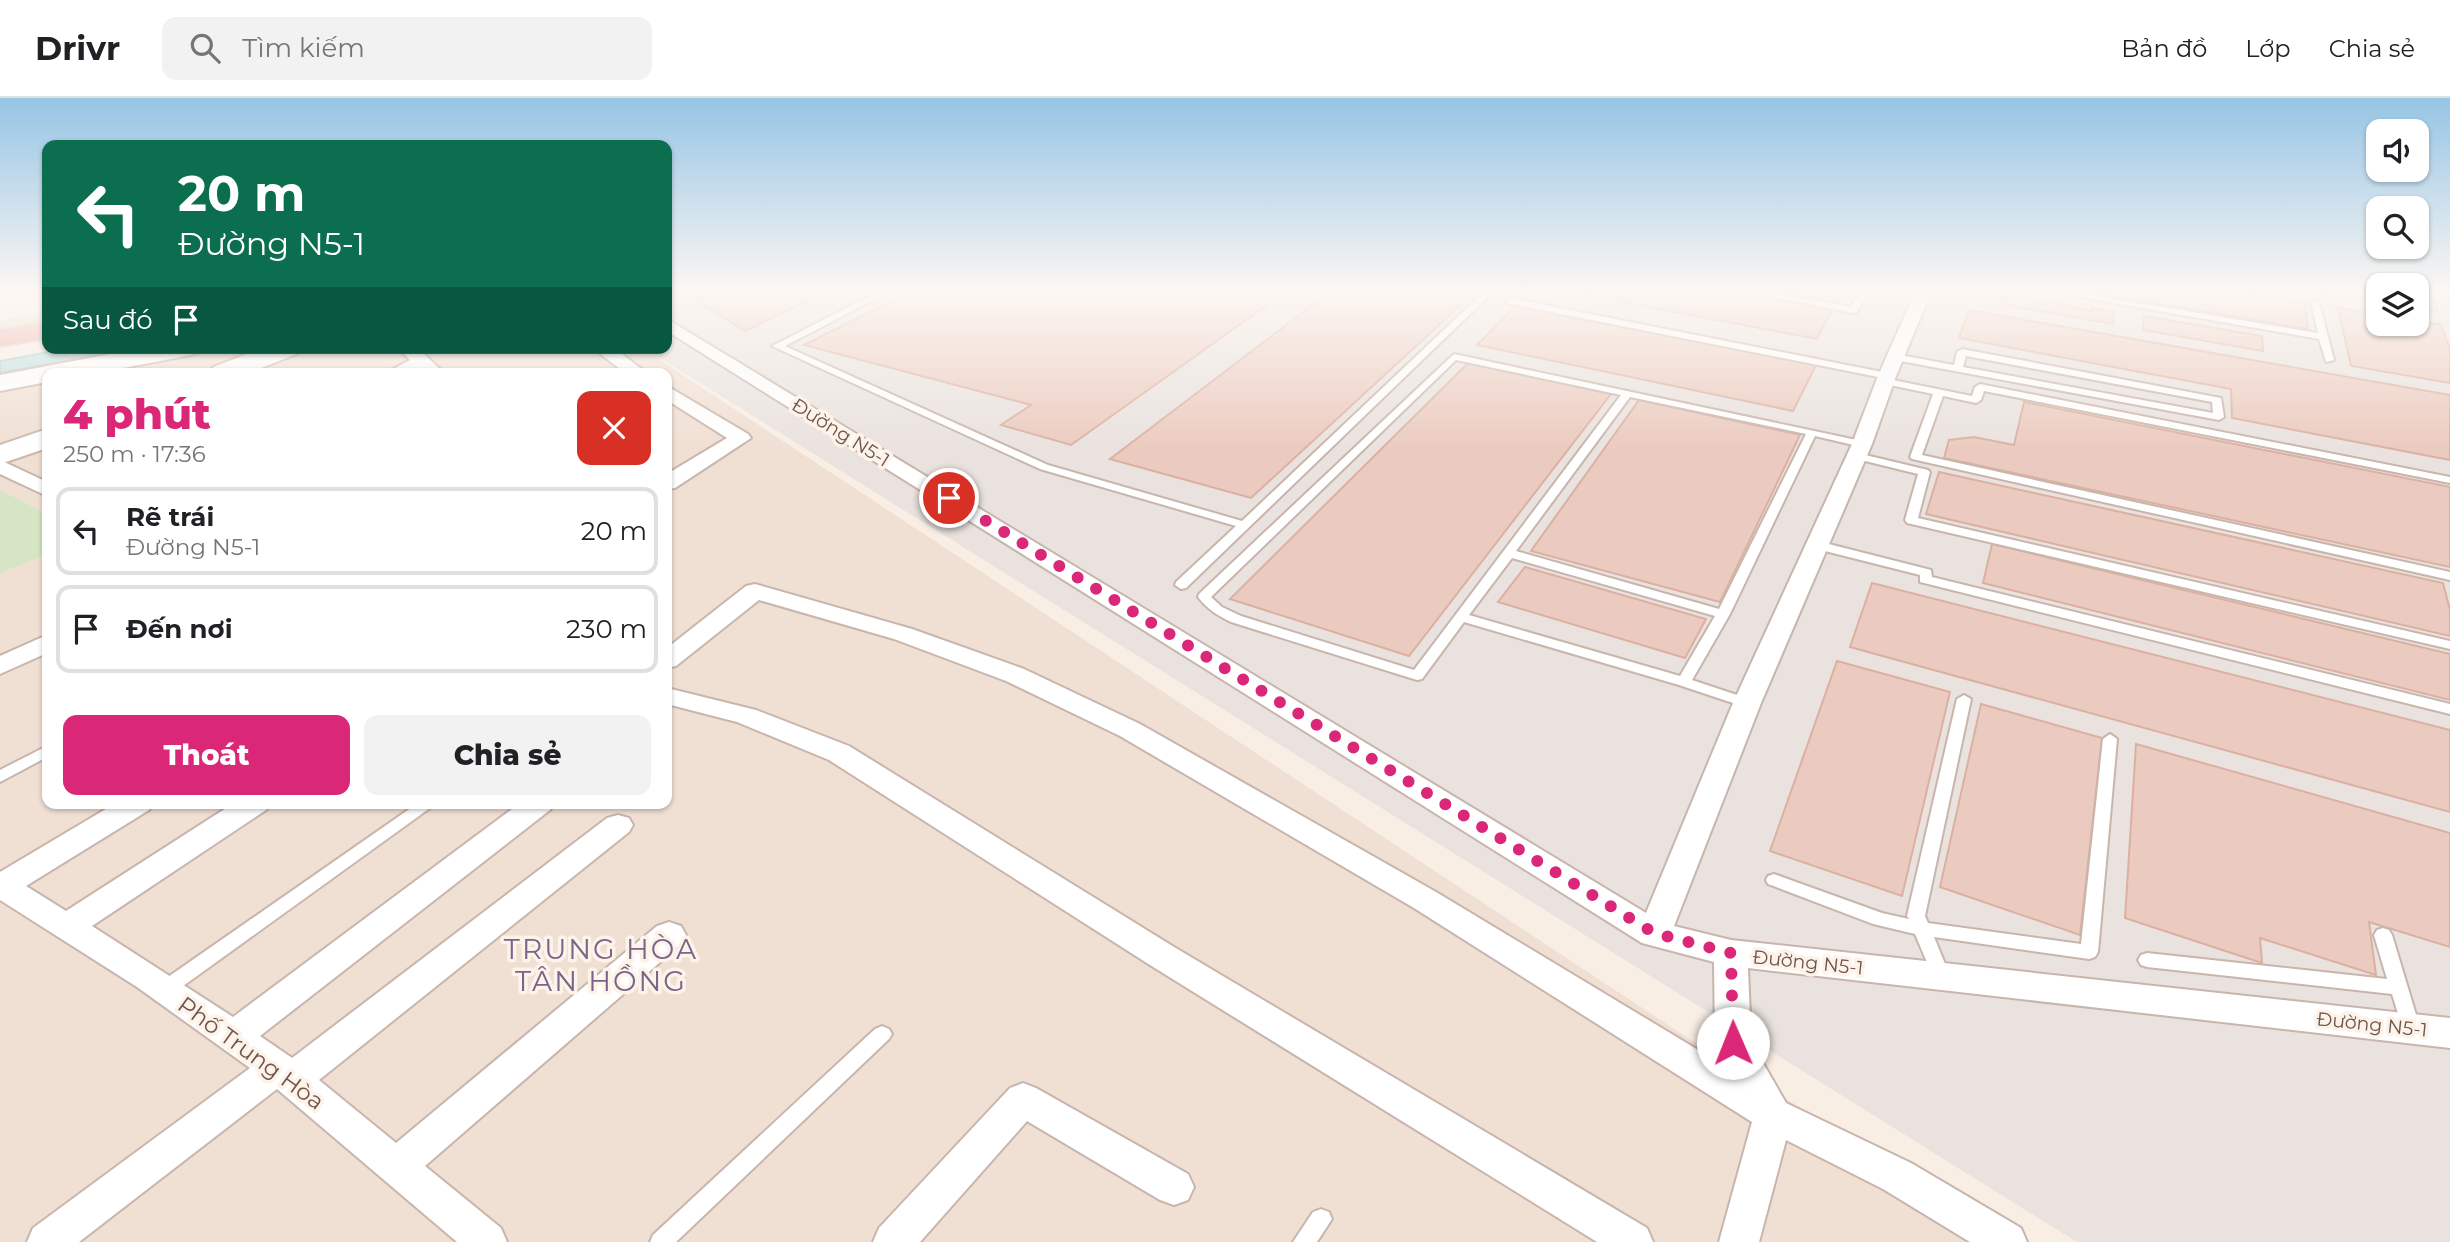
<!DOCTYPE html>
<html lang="vi">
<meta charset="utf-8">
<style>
:root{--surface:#fff;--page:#f2f2f2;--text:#202124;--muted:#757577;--line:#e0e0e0;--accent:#db2777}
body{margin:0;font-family:Montserrat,sans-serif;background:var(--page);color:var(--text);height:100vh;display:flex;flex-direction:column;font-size:26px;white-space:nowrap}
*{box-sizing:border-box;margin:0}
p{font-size:23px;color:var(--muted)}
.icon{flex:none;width:38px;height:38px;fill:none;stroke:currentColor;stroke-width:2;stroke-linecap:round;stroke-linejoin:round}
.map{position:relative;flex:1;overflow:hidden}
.details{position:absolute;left:42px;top:270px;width:630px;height:441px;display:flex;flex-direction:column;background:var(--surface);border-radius:14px;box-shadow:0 2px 5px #0004}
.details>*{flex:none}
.top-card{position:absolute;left:42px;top:42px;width:630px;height:214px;border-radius:14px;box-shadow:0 2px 5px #0004;background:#0b6e4f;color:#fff;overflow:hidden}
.controls{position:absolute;left:2366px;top:21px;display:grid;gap:14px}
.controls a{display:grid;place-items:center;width:63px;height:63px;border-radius:14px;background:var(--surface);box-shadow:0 2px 5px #0004;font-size:35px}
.pin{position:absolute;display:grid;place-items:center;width:60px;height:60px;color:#fff;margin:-30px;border:4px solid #fff;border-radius:50%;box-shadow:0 2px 7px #0007}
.me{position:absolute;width:77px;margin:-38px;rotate:359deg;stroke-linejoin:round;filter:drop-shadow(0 0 5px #0008)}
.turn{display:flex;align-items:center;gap:24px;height:147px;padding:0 21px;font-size:32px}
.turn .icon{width:91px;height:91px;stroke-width:2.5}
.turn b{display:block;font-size:49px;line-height:60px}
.then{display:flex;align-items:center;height:66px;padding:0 21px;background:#0003;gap:14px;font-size:26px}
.round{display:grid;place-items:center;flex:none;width:74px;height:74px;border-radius:14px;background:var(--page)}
.head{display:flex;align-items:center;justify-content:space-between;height:119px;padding:0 21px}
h1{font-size:42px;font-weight:800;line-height:52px;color:var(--accent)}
.cta{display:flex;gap:14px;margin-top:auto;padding:14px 21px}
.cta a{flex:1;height:80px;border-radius:14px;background:var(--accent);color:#fff;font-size:28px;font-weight:800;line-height:80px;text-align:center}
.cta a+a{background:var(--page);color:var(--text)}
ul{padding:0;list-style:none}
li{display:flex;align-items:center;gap:21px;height:88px;margin:0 14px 10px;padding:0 7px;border:4px solid var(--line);border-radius:14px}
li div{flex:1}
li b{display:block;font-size:26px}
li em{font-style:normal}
header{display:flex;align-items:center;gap:42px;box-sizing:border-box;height:98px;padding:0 35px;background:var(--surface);border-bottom:2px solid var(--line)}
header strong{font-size:33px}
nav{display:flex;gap:38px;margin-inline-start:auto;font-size:24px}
.search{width:490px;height:63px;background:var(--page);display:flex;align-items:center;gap:18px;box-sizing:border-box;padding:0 24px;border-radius:14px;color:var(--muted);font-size:26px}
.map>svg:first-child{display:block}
.residential{fill:#f0dfd3;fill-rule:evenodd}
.industrial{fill:#e9e2de}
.green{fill:#d6e5c4}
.water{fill:#bbdfe0;stroke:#a2cfd1;stroke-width:2}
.building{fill:#ebcbbf;stroke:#dcb0a1;stroke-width:2}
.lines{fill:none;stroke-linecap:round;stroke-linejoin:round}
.lane-casing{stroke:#c8b5ac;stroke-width:4}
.street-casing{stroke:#c8b5ac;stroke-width:4}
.secondary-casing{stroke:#ceb7ac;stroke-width:4}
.highway-casing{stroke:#d4ccca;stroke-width:4}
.lane{fill:#fff;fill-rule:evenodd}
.street{fill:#fff;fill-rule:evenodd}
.secondary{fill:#fff;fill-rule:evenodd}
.highway{fill:#ecaba2;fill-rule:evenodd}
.route{stroke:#db2777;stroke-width:12;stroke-dasharray:0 21.6}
.labels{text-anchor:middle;stroke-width:7;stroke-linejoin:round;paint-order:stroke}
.street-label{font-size:19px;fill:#6e544d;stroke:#fdf3e9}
.near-street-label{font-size:23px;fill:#6e544d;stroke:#fdf3e9}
.near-quarter-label{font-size:28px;letter-spacing:2px;fill:#79658b;stroke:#fdf3e9}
</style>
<header>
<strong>Drivr</strong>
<div class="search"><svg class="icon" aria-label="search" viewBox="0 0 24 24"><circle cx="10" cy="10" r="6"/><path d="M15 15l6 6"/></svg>Tìm kiếm</div>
<nav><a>Bản đồ</a><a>Lớp</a><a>Chia sẻ</a></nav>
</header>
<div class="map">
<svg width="2450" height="1144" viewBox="0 0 2450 1144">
<rect width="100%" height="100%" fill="#f9eee4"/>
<!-- residential -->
<path class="residential" d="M155 250H642L1703 950 2020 1144H0V278ZM47 275H667V705H47Z"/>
<!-- industrial -->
<path class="industrial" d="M667 192H2378V226H2417V192H2450V1144H2077L644 250H667Z"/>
<!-- green -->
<g class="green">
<path d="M47 213V224L0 233V222Z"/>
<path d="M0 392 47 416V456L0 475Z"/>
</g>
<!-- water -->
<path class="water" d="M71 250H138L0 275V263Z"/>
<!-- building -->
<g class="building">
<path d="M679 192H830L745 233Z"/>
<path d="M913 192H1288L1071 347 1001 327 1031 307 804 247Z"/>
<path d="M1332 192H1477L1251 400 1110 361Z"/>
<path d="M1559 192H1732L1833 210 1817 241Z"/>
<path d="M1764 192H1850L1843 206Z"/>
<path d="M2081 192H2228L2305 205 2308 231Z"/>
<path d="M2298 192H2378V205L2298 193Z"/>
<path d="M2417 192H2428L2438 214 2417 211Z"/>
<path d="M2003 195 2047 206 2048 203 2092 213V210L2114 214 2113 226 2000 206Z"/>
<path d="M1515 208 1816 267 1793 313 1477 247Z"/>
<path d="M2338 210 2378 217V226H2417V223L2441 227 2450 251V285L2351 268Z"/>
<path d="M1969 212 2450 297V362L2232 320 2231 291 1959 240Z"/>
<path d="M2144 218 2262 238 2263 253 2143 232Z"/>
<path d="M1468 265 1611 296 1409 558 1230 501Z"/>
<path d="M1639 302 1800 337 1720 504 1531 453Z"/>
<path d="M2024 304 2450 389V469L1944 360 1949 342 1974 339 2014 347Z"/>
<path d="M1939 374 2443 485 2450 512V538L1926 416Z"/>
<path d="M1992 446 2450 556V602L1983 485Z"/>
<path d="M1525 469 1706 521 1685 560 1498 504Z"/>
<path d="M1872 485 2450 632V714L1850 549Z"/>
<path d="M1837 563 1950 594 1902 798 1770 753Z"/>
<path d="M1981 606 2102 640 2080 837 1940 789Z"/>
<path d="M2136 646 2450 735V849L2369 824 2376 877 2260 840 2262 865 2125 820Z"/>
</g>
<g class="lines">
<defs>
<g id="lane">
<path d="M882 192H893L785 248 1048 367 1242 423 1486 192H1495L1186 490 1181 491 1175 487 1176 484 1236 428 1040 371 772 248Z"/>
<path d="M1736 192H1756L1851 209 1861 192H1870L1857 214 1854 215Z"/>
<path d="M2039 192H2060L2318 235 2311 204 2315 201 2319 204 2334 262 2326 264 2319 241Z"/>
<path d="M1510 200 1887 275 1892 278 1888 281 1972 298 1975 289 1980 286 2450 379V385L1984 293 1981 302 1976 305 1943 298 1922 357 2450 474V482L1912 361 1910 359 1933 296 1880 285 1879 283 1883 280 1507 205V201Z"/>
<path d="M1962 251 2221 300 2224 319 2219 322 1895 262 1890 259 1895 256 1954 267 1957 254ZM1966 258 2212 304 2213 315 1963 269Z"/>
<path d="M1454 256 1866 344V348L1862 349 1815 338 1730 516 1692 582 1752 602 1754 605 1752 608H1742L1679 587 1464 524 1422 581 1417 582 1231 524C1217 517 1207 511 1198 499L1199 496ZM1456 262 1621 297 1414 572 1241 518 1222 509 1211 499ZM1630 299 1806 336 1719 511 1516 453ZM1512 460 1715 518 1680 578 1469 517Z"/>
<path d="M1857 355 1928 372 1930 374 1918 420 2450 543V551L1907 425 1905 422 1918 376 1853 360 1851 358Z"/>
<path d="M1817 443 1931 472 1932 479 2450 606V616L1920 484V477L1813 450 1811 447Z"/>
<path d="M1964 597 1971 601 1925 818 1928 825 2081 846 2103 641 2110 636 2117 641 2098 854 2095 859 2089 861 1934 839 1950 878 1947 883 1941 885 1935 883 1915 836 1873 826 1768 786 1766 782 1768 778 1774 776 1882 815 1909 821 1907 818 1957 601Z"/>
<path d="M47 648V659L0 684V672Z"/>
<path d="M418 705H437L172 896 165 898 158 896 156 891 158 886Z"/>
<path d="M2383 830 2389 832 2392 837 2420 930 2418 935 2411 938 2404 935 2392 896 2147 869 2141 867 2138 862 2141 857 2147 855 2387 881 2374 837 2377 832Z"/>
<path d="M882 928 889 931 892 936 889 941 676 1144H650L653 1137 875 931Z"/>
<path d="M1321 1111 1329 1114 1332 1121 1317 1144H1293L1313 1114Z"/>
</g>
<g id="street">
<path d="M1916 192H1932L1896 278 1872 346 1761 605 1674 828 1731 842 2450 920V950L1748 870 1751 944 1786 1005 1911 1065 2021 1130 2027 1144H1970L1883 1091 1786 1042 1759 1144H1719L1752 1024 1414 810 1120 638 1006 583 894 541 759 502 676 568 667 570V550L746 488 755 486 912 531 1024 571 1140 626 1436 794 1728 970 1715 945 1714 864 1642 845 667 233V221L1646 815 1733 605 1852 346 1878 278Z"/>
<path d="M398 250H418L444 275H424L420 271 411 275H386L410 262Z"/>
<path d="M593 250H614L647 275H625Z"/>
<path d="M667 288 748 336 751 340 675 390 667 391V376L727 340 667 302Z"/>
<path d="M0 362 47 384V398L0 376Z"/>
<path d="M47 537V555L0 576V558Z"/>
<path d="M667 590 756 612 849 648 1174 849 1647 1130 1653 1144H1597L1150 867 829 662 737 624 667 606Z"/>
<path d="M116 705H154L149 712 26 788 66 813 234 705H271L266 712 92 828 233 919 520 705H555L550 712 260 938 292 960 607 720 618 717 629 720 633 727 629 734 319 982 396 1045 657 828 669 824 681 828 686 837 681 846 425 1068 501 1130 507 1144H457L277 991 79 1144H27L33 1130 250 970 137 889 0 802V774Z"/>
<path d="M1023 985 1036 990 1188 1076 1194 1089 1188 1102 1174 1107 1160 1102 1027 1023 920 1144H873L879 1130 1010 990Z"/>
</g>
<g id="secondary">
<path d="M142 250H199L195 256 186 258 97 275H47V284L0 293V277Z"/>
<path d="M263 250H301L297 256 248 275H210L213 269Z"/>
<path d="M47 331V350L0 366V347Z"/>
</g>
<path id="highway" d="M47 224V240L0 248V232Z"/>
</defs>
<!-- lane casing -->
<use href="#lane" class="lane-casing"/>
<!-- street casing -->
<use href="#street" class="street-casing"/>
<!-- secondary casing -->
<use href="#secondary" class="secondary-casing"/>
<!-- highway casing -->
<use href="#highway" class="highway-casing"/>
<!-- lane -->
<use href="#lane" class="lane"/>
<!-- street -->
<use href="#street" class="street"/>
<!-- secondary -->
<use href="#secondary" class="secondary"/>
<!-- highway -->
<use href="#highway" class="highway"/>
</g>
<!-- sky -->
<linearGradient id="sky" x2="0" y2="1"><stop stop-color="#96c5e5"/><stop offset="0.55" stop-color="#fcf7f3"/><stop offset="1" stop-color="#fcf7f3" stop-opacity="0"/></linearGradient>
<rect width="2450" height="352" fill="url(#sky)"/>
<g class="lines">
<!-- route -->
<path class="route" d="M949 400 1654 835 1731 855 1733 945"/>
</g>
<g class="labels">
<!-- street labels -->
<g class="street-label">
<text transform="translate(841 334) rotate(32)" y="7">Đường N5-1</text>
<text transform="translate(1808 864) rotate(6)" y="7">Đường N5-1</text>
<text transform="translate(2372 926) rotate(6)" y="7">Đường N5-1</text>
</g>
<!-- near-street labels -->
<g class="near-street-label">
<text transform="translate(251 955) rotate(36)" y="8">Phố Trung Hòa</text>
</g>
<!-- near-quarter labels -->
<g class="near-quarter-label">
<text x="601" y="861">TRUNG HÒA<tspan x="601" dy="32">TÂN HỒNG</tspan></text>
</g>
</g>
</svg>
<div class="controls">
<a><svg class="icon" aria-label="sound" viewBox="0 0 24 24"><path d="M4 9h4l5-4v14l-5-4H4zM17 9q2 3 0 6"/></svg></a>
<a><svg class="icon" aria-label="search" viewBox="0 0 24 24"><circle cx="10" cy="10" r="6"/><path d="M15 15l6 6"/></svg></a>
<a><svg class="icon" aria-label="layers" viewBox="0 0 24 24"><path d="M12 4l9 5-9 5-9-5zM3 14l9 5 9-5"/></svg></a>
</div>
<div class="pin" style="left:949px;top:400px;background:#d93025"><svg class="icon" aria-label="arrive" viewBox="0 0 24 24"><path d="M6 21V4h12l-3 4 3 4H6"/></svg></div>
<svg class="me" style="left:1733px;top:945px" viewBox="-20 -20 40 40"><circle r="19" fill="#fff"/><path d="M0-13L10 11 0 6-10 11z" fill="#db2777"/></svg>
<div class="top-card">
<div class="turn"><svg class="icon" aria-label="left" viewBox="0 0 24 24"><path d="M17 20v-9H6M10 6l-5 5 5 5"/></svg><div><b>20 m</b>Đường N5-1</div></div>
<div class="then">Sau đó<svg class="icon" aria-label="arrive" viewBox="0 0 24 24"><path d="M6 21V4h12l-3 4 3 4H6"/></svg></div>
</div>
<section class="details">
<div class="head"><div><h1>4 phút</h1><p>250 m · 17:36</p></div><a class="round" style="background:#d93025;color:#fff"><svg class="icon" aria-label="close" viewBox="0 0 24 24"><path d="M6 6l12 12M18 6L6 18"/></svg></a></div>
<ul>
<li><svg class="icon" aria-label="left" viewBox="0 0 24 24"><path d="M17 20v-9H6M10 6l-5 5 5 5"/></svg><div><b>Rẽ trái</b><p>Đường N5-1</p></div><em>20 m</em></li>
<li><svg class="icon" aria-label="arrive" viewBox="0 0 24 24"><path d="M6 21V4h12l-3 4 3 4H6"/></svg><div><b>Đến nơi</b></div><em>230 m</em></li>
</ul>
<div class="cta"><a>Thoát</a><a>Chia sẻ</a></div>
</section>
</div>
